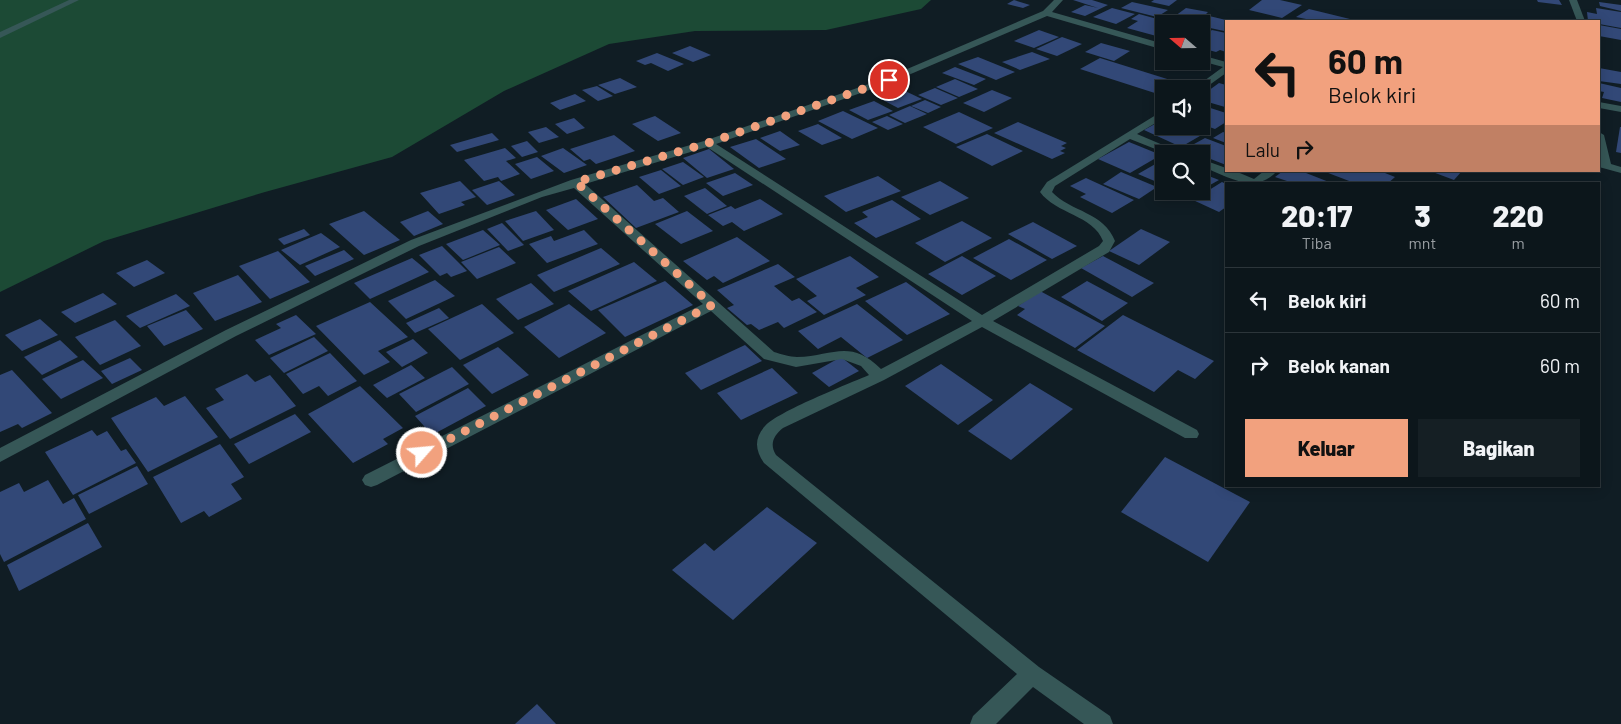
<!DOCTYPE html>
<html lang="id">
<style>
:root{--surface:#0c161b;--page:#151f24;--text:#f1f3f6;--muted:#9a9fa3;--line:#2c353a;--accent:#f2a17e}
body{margin:0;font-family:Barlow,sans-serif;background:var(--page);color:var(--text);height:100vh;display:flex;flex-direction:column;font-size:19px;white-space:nowrap}
*{box-sizing:border-box;margin:0}
p{font-size:16px;color:var(--muted)}
.icon{flex:none;width:28px;height:28px;fill:none;stroke:currentColor;stroke-width:2;stroke-linecap:round;stroke-linejoin:round}
.map{position:relative;flex:1;overflow:hidden}
.sheet{position:absolute;left:1225px;top:182px;width:375px;height:305px;display:flex;flex-direction:column;background:var(--surface);border-radius:0px;box-shadow:0 2px 12px #0003,0 0 0 1px var(--line)}
.sheet>*{flex:none}
.banner{position:absolute;left:1225px;top:20px;width:375px;height:152px;border-radius:0px;box-shadow:0 2px 12px #0003,0 0 0 1px var(--line);background:#f2a17e;color:#111;overflow:hidden}
.needle{width:32px;rotate:290deg}
.controls{position:absolute;left:1155px;top:15px;display:grid;gap:10px}
.controls a{display:grid;place-items:center;width:55px;height:55px;border-radius:0px;background:var(--surface);box-shadow:0 2px 12px #0003,0 0 0 1px var(--line);font-size:25px}
.pin{position:absolute;display:grid;place-items:center;width:42px;height:42px;color:#fff;margin:-21px;border:2px solid #fff;border-radius:50%;box-shadow:0 1px 5px #0007}
.me{position:absolute;width:55px;margin:-28px;rotate:63deg;stroke-linejoin:round;filter:drop-shadow(0 0 4px #0008)}
.turn{display:flex;align-items:center;gap:18px;height:105px;padding:0 20px;font-size:22px}
.turn .icon{width:65px;height:65px;stroke-width:2.5}
.turn b{display:block;font-size:35px;line-height:42px}
.then{display:flex;align-items:center;height:48px;padding:0 20px;background:#0003;gap:10px;font-size:19px}
.eta{display:flex;justify-content:space-evenly;align-items:center;height:85px;text-align:center}
.eta b{font-size:30px;font-weight:800;line-height:35px}
.primary-button{display:flex;gap:10px;margin-top:auto;padding:10px 20px}
.primary-button a{flex:1;height:58px;border-radius:0px;background:var(--accent);color:#111;font-size:20px;font-weight:800;line-height:58px;text-align:center}
.primary-button a+a{background:var(--page);color:var(--text)}
ul{padding:0;list-style:none}
li{display:flex;align-items:center;gap:15px;height:65px;padding:0 20px;border-top:1px solid var(--line)}
li div{flex:1}
li b{display:block;font-size:19px}
li em{font-style:normal}
.map>svg:first-child{display:block}
.green{fill:#1c4a35}
.building{fill:#324877}
.lines{fill:none;stroke-linecap:round;stroke-linejoin:round}
.minor{fill:#365757;fill-rule:evenodd}
.route{stroke:#f2a17e;stroke-width:9;stroke-dasharray:0 16.2}
</style>
<div class="map">
<svg width="1621" height="724" viewBox="0 0 1621 724">
<rect width="100%" height="100%" fill="#101d24"/>
<!-- green -->
<path class="green" d="M0 0H931L921 9 826 30 695 31 609 44 504 91 392 157 265 192 104 241 0 292Z"/>
<!-- building -->
<g class="building">
<path d="M1014 0 1030 5 1023 8 1007 4Z"/>
<path d="M1073 0H1092L1108 5 1085 16 1071 12 1085 5 1098 8Z"/>
<path d="M1154 0H1177L1169 6 1151 2Z"/>
<path d="M1262 0H1280L1302 5 1282 18 1249 10Z"/>
<path d="M1537 0H1559L1562 5 1538 2Z"/>
<path d="M1132 2 1168 10 1157 17 1121 8Z"/>
<path d="M1599 2 1621 5V11L1600 6Z"/>
<path d="M1112 8 1135 14 1116 24 1093 17Z"/>
<path d="M1186 8 1208 12 1205 15 1226 20V29L1224 31 1201 26V24L1171 19Z"/>
<path d="M1596 8 1621 12V28L1599 24V21H1588L1587 12 1597 14Z"/>
<path d="M1309 9 1350 19 1347 21H1303L1306 19 1296 17Z"/>
<path d="M1139 14 1172 23V24H1164V34L1160 37 1127 28 1138 21 1131 19Z"/>
<path d="M1599 25 1621 29V40L1599 36Z"/>
<path d="M1039 30 1059 37 1034 48 1014 41Z"/>
<path d="M1212 30 1226 33V52L1220 50 1216 52 1201 48V44L1207 40 1201 38Z"/>
<path d="M1062 37 1082 44 1057 56 1036 49Z"/>
<path d="M1101 43 1130 51 1114 61 1085 52Z"/>
<path d="M690 46 711 55 693 62 672 53Z"/>
<path d="M1032 52 1050 59 1020 70 1002 62Z"/>
<path d="M657 53 684 64 668 71 651 63 645 65 636 61Z"/>
<path d="M978 57 1015 72 996 80 958 64Z"/>
<path d="M1100 58 1180 83 1170 89H1164V93L1161 95 1080 69Z"/>
<path d="M955 67 986 79 974 85 942 73Z"/>
<path d="M1599 68 1621 72V84L1599 81Z"/>
<path d="M620 78 637 87 615 94 598 85Z"/>
<path d="M955 79 978 89 959 97 936 87Z"/>
<path d="M1219 83 1226 85 1225 107 1201 100V96Z"/>
<path d="M1599 83 1621 88V102L1602 98 1604 92 1599 91Z"/>
<path d="M597 86 613 96 598 101 582 90Z"/>
<path d="M935 88 958 98 941 105 918 95Z"/>
<path d="M903 90 922 99 898 108 879 98Z"/>
<path d="M992 90 1012 98 984 112 963 103Z"/>
<path d="M575 94 586 101 560 110 550 103Z"/>
<path d="M925 100 941 107 928 113 911 106Z"/>
<path d="M874 101 893 111 868 120 849 110Z"/>
<path d="M1201 105 1226 113V122L1215 129 1201 124Z"/>
<path d="M910 106 927 114 905 123 889 115Z"/>
<path d="M843 111 878 128 852 139 818 121Z"/>
<path d="M959 112 993 128 956 144 923 127Z"/>
<path d="M655 116 681 133 658 141 632 124Z"/>
<path d="M887 116 903 124 888 130 872 122Z"/>
<path d="M574 118 585 128 567 134 555 124Z"/>
<path d="M1164 119V126H1188L1205 133 1181 147 1144 130Z"/>
<path d="M1018 122 1067 143 1061 146 1066 148 1060 151 1065 153 1052 159 994 133Z"/>
<path d="M818 124 842 138 822 145 798 131Z"/>
<path d="M546 127 559 137 539 143 528 132Z"/>
<path d="M1620 127H1621V153L1616 152Z"/>
<path d="M780 131 800 145 780 151 760 138Z"/>
<path d="M1223 132 1226 133V143L1213 138Z"/>
<path d="M492 133 499 140 457 152 450 145Z"/>
<path d="M987 134 1023 151 992 166 956 147Z"/>
<path d="M614 135 635 151 596 164 590 159 584 161 570 149Z"/>
<path d="M1205 138 1226 146V165L1185 149Z"/>
<path d="M756 139 786 159 759 168 730 147Z"/>
<path d="M527 141 538 152 522 157 511 146Z"/>
<path d="M1129 142 1161 155 1130 173 1098 159Z"/>
<path d="M505 148 516 158 506 161 520 174 501 181 498 177 484 181 464 160Z"/>
<path d="M563 148 587 165 564 173 541 156Z"/>
<path d="M709 149 734 169 707 178 683 158Z"/>
<path d="M537 157 554 171 531 179 515 164Z"/>
<path d="M1164 159V185L1138 174Z"/>
<path d="M683 162 704 177 683 185 662 169Z"/>
<path d="M661 170 681 186 659 194 639 177Z"/>
<path d="M1283 171H1301L1334 184H1288L1290 182 1275 177Z"/>
<path d="M1323 171H1380L1395 177 1387 184H1357Z"/>
<path d="M1430 171H1462L1454 180Z"/>
<path d="M1121 172 1157 187 1139 199 1103 184Z"/>
<path d="M735 173 753 185 723 196 706 183Z"/>
<path d="M1201 173 1219 180 1201 190Z"/>
<path d="M878 176 901 191 846 212 824 196Z"/>
<path d="M1086 178 1134 200 1112 213 1080 197 1086 194 1070 186Z"/>
<path d="M460 181 476 197 461 202 465 205 439 214 420 193Z"/>
<path d="M499 181 515 195 487 205 472 190Z"/>
<path d="M940 181 969 198 930 215 901 197Z"/>
<path d="M1222 182 1226 184V207L1219 212 1193 200Z"/>
<path d="M637 185 654 201 663 198 679 212 636 228 603 197Z"/>
<path d="M705 188 727 206 707 214 684 196Z"/>
<path d="M576 199 598 219 568 230 546 210Z"/>
<path d="M760 199 783 214 744 231 732 222 723 226 708 215 731 206 735 209Z"/>
<path d="M892 200 921 219 876 238 854 223 868 217 862 212Z"/>
<path d="M364 211 400 240 364 255 329 224Z"/>
<path d="M428 211 443 224 414 236 400 222Z"/>
<path d="M536 211 554 230 523 241 505 221Z"/>
<path d="M687 211 713 231 681 244 655 224Z"/>
<path d="M962 221 992 238 945 262 915 243Z"/>
<path d="M1033 222 1077 246 1052 259 1008 234Z"/>
<path d="M502 223 524 245 508 251 487 229Z"/>
<path d="M304 229 310 235 284 245 278 239Z"/>
<path d="M1141 229 1170 242 1139 265 1109 251Z"/>
<path d="M483 230 500 245 463 260 446 244Z"/>
<path d="M584 230 598 244 547 263 529 244 551 236 554 241Z"/>
<path d="M321 233 340 247 300 265 281 250Z"/>
<path d="M737 237 770 261 723 283 714 276 707 280 683 261Z"/>
<path d="M1009 239 1047 260 1011 280 973 258Z"/>
<path d="M442 246 467 271 451 277 447 273 440 276 419 255Z"/>
<path d="M499 247 516 263 477 279 461 262Z"/>
<path d="M601 248 620 264 554 292 537 275Z"/>
<path d="M344 250 354 259 315 276 305 266Z"/>
<path d="M278 251 310 282 270 299 239 266Z"/>
<path d="M850 256 879 277 856 288 866 295 824 315 807 301 817 296 796 279Z"/>
<path d="M962 256 996 276 962 295 928 274Z"/>
<path d="M1103 256 1154 283 1132 297 1081 268Z"/>
<path d="M412 258 429 272 370 299 354 283Z"/>
<path d="M147 260 165 273 134 287 116 273Z"/>
<path d="M634 262 657 281 591 311 568 291Z"/>
<path d="M778 264 795 277 774 286 792 301 799 298 817 312 784 328 778 322 759 330 751 324 747 325 727 308 734 305 717 290Z"/>
<path d="M238 275 262 302 215 321 193 293Z"/>
<path d="M435 280 455 296 406 319 388 301Z"/>
<path d="M665 281 693 305 625 337 598 310Z"/>
<path d="M1087 281 1128 303 1102 321 1061 297Z"/>
<path d="M906 282 950 314 907 335 865 301Z"/>
<path d="M531 283 554 304 518 320 496 299Z"/>
<path d="M1040 291 1105 326 1075 348 1017 315 1025 309 1018 306Z"/>
<path d="M103 293 117 304 75 323 61 312Z"/>
<path d="M176 294 190 306 140 328 126 316Z"/>
<path d="M370 302 408 337 378 351 390 362 364 375 316 326Z"/>
<path d="M482 304 514 333 460 360 428 329Z"/>
<path d="M569 304 606 333 559 358 524 327Z"/>
<path d="M857 304 903 340 867 358 841 337 818 349 798 331Z"/>
<path d="M439 308 449 318 415 333 406 323Z"/>
<path d="M186 310 203 329 164 346 147 326Z"/>
<path d="M296 315 316 334 269 355 255 340 281 328 276 324Z"/>
<path d="M1123 315 1214 361 1195 379 1178 370 1154 392 1077 350Z"/>
<path d="M40 319 58 335 22 351 5 335Z"/>
<path d="M115 320 141 346 100 365 75 337Z"/>
<path d="M314 337 328 351 284 373 270 358Z"/>
<path d="M413 339 428 353 402 367 386 352Z"/>
<path d="M60 340 78 357 42 375 24 357Z"/>
<path d="M745 345 762 361 701 390 685 373Z"/>
<path d="M498 347 529 375 492 394 463 365Z"/>
<path d="M330 353 357 381 328 396 319 386 303 394 286 374Z"/>
<path d="M841 357 859 371 829 387 812 373Z"/>
<path d="M130 358 142 370 112 384 101 371Z"/>
<path d="M83 360 103 378 61 399 42 379Z"/>
<path d="M941 364 993 400 958 425 905 386Z"/>
<path d="M411 365 425 378 387 398 373 385Z"/>
<path d="M452 367 469 384 416 412 399 394Z"/>
<path d="M772 368 798 393 741 420 717 393Z"/>
<path d="M12 370 52 413 22 428 18 424 0 432V375Z"/>
<path d="M247 374 255 382 270 375 296 406 230 439 206 408 224 400 215 389Z"/>
<path d="M1030 383 1073 409 1011 460 968 431Z"/>
<path d="M360 386 403 428 383 439 388 444 353 463 308 414Z"/>
<path d="M468 388 486 406 432 435 415 416Z"/>
<path d="M185 396 218 437 148 472 111 418 156 397 164 406Z"/>
<path d="M295 414 311 432 249 464 234 444Z"/>
<path d="M92 430 97 436 107 431 121 451 126 449 136 463 73 495 45 452Z"/>
<path d="M220 444 244 477 231 484 242 499 209 517 204 511 181 523 153 477Z"/>
<path d="M1165 457 1250 502 1208 562 1121 512Z"/>
<path d="M137 466 148 484 89 514 78 495Z"/>
<path d="M48 480 63 504 74 498 86 519 4 562 0 554V492L19 483 24 492Z"/>
<path d="M767 507 817 543 733 620 672 570 705 543 714 551Z"/>
<path d="M88 523 102 547 19 591 7 565Z"/>
<path d="M537 704 556 724H515Z"/>
</g>
<g class="lines">
<!-- minor -->
<g class="minor">
<path d="M69 0H79L0 38V32Z"/>
<path d="M1054 0H1063L1052 12 1164 44V50L1047 16 892 82 716 144 982 315 1099 246 1103 241C1093 215 1056 214 1040 192L1047 182 1164 110V118L1137 134 1184 154H1168L1130 139 1055 186 1052 192C1071 212 1104 212 1115 241L1109 252 993 321 1197 430 1199 434 1197 438H1185L982 327 884 380 783 428C774 435 769 444 776 455L1039 667 1110 716 1113 724H1084L1033 687 996 724H970L973 716 1017 674 764 463C755 450 754 438 765 426 777 412 848 384 869 375L861 366 842 359 796 367 764 359 711 311 377 485 371 487 365 485 362 480 365 475 703 304 574 188 542 197 419 246 236 336 0 462V448L226 330 411 240 571 180 704 141 886 78 1043 11ZM707 147 972 321 881 369C850 338 833 356 797 357 790 357 781 354 774 352L585 184Z"/>
<path d="M1569 0H1577L1585 21H1577Z"/>
<path d="M1201 55 1226 62V73L1201 91V89H1193L1223 67 1201 61Z"/>
<path d="M1599 102 1621 106V112L1599 108Z"/>
<path d="M1599 132 1604 135 1611 164 1621 167V173L1599 167Z"/>
<path d="M1201 159 1226 168V171H1235L1254 179 1264 171H1277C1255 196 1227 176 1201 166Z"/>
</g>
</g>
<g class="lines">
<!-- route -->
<path class="route" d="M422 453 712 305 576 182 708 143 889 80"/>
</g>
</svg>
<div class="controls">
<a><svg class="needle" viewBox="-14 -14 28 28"><path d="M0-13l5 13h-10z" fill="#e53935"/><path d="M0 13l5-13h-10z" fill="#9a9fa3"/></svg></a>
<a><svg class="icon" aria-label="sound" viewBox="0 0 24 24"><path d="M4 9h4l5-4v14l-5-4H4zM17 9q2 3 0 6"/></svg></a>
<a><svg class="icon" aria-label="search" viewBox="0 0 24 24"><circle cx="10" cy="10" r="6"/><path d="M15 15l6 6"/></svg></a>
</div>
<div class="pin" style="left:889px;top:80px;background:#d93025"><svg class="icon" aria-label="arrive" viewBox="0 0 24 24"><path d="M6 21V4h12l-3 4 3 4H6"/></svg></div>
<svg class="me" style="left:422px;top:453px" viewBox="-20 -20 40 40"><circle r="17" fill="#f2a17e" stroke="#fff" stroke-width="3"/><path d="M0-11L8 9 0 5-8 9z" fill="#fff"/></svg>
<div class="banner">
<div class="turn"><svg class="icon" aria-label="left" viewBox="0 0 24 24"><path d="M17 20v-9H6M10 6l-5 5 5 5"/></svg><div><b>60 m</b>Belok kiri</div></div>
<div class="then">Lalu<svg class="icon" aria-label="right" viewBox="0 0 24 24"><path d="M7 20v-9h11M14 6l5 5-5 5"/></svg></div>
</div>
<section class="sheet">
<div class="eta">
<div><b>20:17</b><p>Tiba</p></div>
<div><b>3</b><p>mnt</p></div>
<div><b>220</b><p>m</p></div>
</div>
<ul>
<li><svg class="icon" aria-label="left" viewBox="0 0 24 24"><path d="M17 20v-9H6M10 6l-5 5 5 5"/></svg><div><b>Belok kiri</b></div><em>60 m</em></li>
<li><svg class="icon" aria-label="right" viewBox="0 0 24 24"><path d="M7 20v-9h11M14 6l5 5-5 5"/></svg><div><b>Belok kanan</b></div><em>60 m</em></li>
</ul>
<div class="primary-button"><a>Keluar</a><a>Bagikan</a></div>
</section>
</div>
